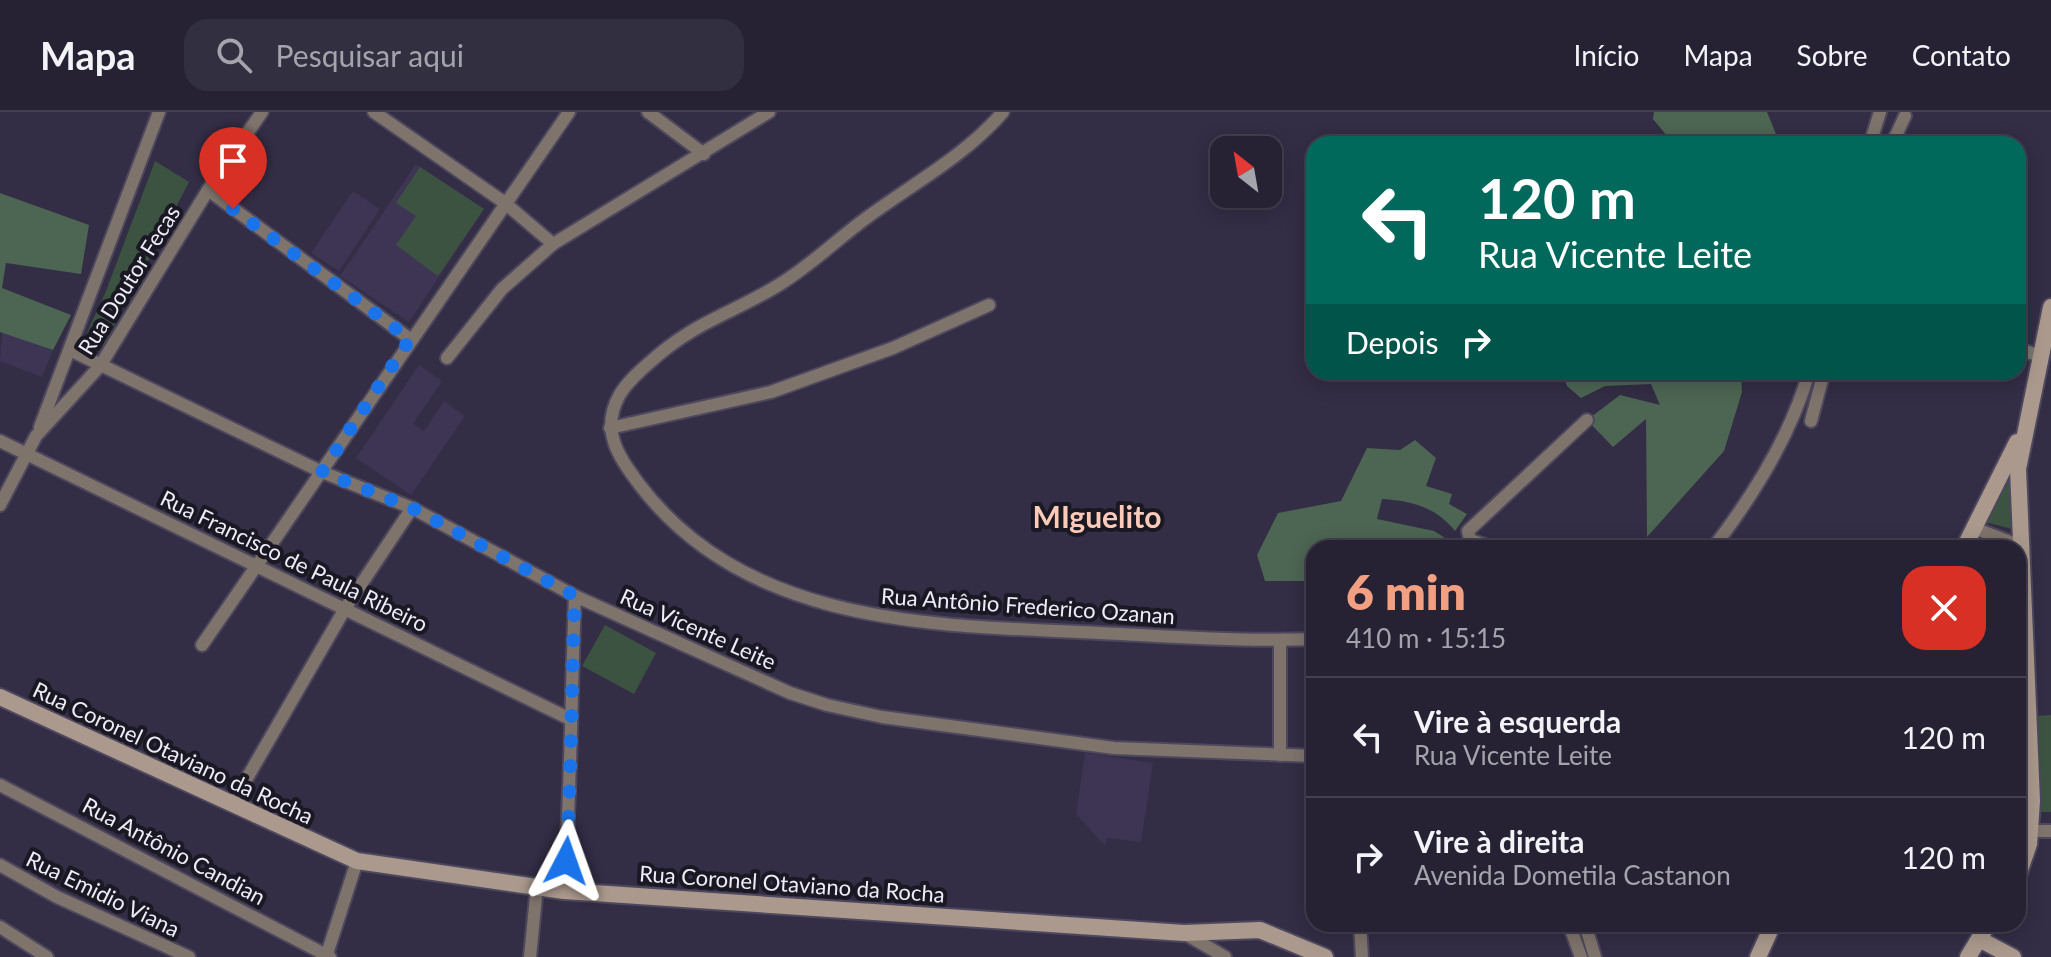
<!DOCTYPE html>
<html lang="pt">
<meta charset="utf-8">
<style>
:root{--surface:#262234;--page:#322f40;--text:#f1f3f6;--muted:#a4a4ac;--line:#423f4f;--accent:#f3a082}
body{margin:0;font-family:Lato,sans-serif;background:var(--page);color:var(--text);height:100vh;display:flex;flex-direction:column;font-size:30px;white-space:nowrap}
*{box-sizing:border-box;margin:0}
p{font-size:26px;color:var(--muted)}
.icon{flex:none;width:44px;height:44px;fill:none;stroke:currentColor;stroke-width:2;stroke-linecap:round;stroke-linejoin:round}
.map{position:relative;flex:1;overflow:hidden}
.side{position:absolute;left:1306px;top:428px;width:720px;height:392px;display:flex;flex-direction:column;background:var(--surface);border-radius:24px;box-shadow:0 4px 20px #0003,0 0 0 2px var(--line)}
.side>*{flex:none}
.top-card{position:absolute;left:1306px;top:24px;width:720px;height:244px;border-radius:24px;box-shadow:0 4px 20px #0003,0 0 0 2px var(--line);background:#00695c;color:#fff;overflow:hidden}
.needle{width:52px;rotate:329deg}
.fabs{position:absolute;left:1210px;top:24px;display:grid;gap:16px}
.fabs a{display:grid;place-items:center;width:72px;height:72px;border-radius:16px;background:var(--surface);box-shadow:0 4px 20px #0003,0 0 0 2px var(--line);font-size:40px}
.pin{position:absolute;display:grid;place-items:center;width:68px;height:68px;color:#fff;margin:-82px -34px;border-radius:50% 50% 50% 0;rotate:-45deg;box-shadow:0 0 8px #0007}
.pin .icon{rotate:45deg}
.me{position:absolute;width:88px;margin:-44px;rotate:4deg;stroke-linejoin:round;filter:drop-shadow(0 0 6px #0008)}
.turn{display:flex;align-items:center;gap:28px;height:168px;padding:0 40px;font-size:36px}
.turn .icon{width:104px;height:104px;stroke-width:2.5}
.turn b{display:block;font-size:56px;line-height:68px}
.then{display:flex;align-items:center;height:76px;padding:0 40px;background:#0003;gap:16px;font-size:30px}
.round{display:grid;place-items:center;flex:none;width:84px;height:84px;border-radius:24px;background:var(--page)}
.summary{display:flex;align-items:center;justify-content:space-between;height:136px;padding:0 40px}
h1{font-size:48px;font-weight:800;line-height:60px;color:var(--accent)}
ul{padding:0;list-style:none}
li{display:flex;align-items:center;gap:24px;height:120px;padding:0 40px;border-top:2px solid var(--line)}
li div{flex:1}
li b{display:block;font-size:30px}
li em{font-style:normal}
header{display:flex;align-items:center;gap:48px;box-sizing:border-box;height:112px;padding:0 40px;background:var(--surface);border-bottom:2px solid var(--line)}
header strong{font-size:38px}
nav{display:flex;gap:44px;margin-inline-start:auto;font-size:28px}
.search{width:560px;height:72px;background:var(--page);display:flex;align-items:center;gap:20px;box-sizing:border-box;padding:0 28px;border-radius:24px;color:var(--muted);font-size:30px}
.map>svg:first-child{display:block}
.built{fill:#3d3553}
.green{fill:#3d5342}
.forest{fill:#4d6553}
.lines{fill:none;stroke-linecap:round;stroke-linejoin:round}
.street-casing{stroke:#4d485e;stroke-width:16}
.secondary-casing{stroke:#4d485e;stroke-width:20}
.street{stroke:#7f746c;stroke-width:12}
.secondary{stroke:#ab998d;stroke-width:16}
.route{stroke:#1a73e8;stroke-width:14;stroke-dasharray:0 25.2}
.labels{text-anchor:middle;stroke-width:8;stroke-linejoin:round;paint-order:stroke}
.street-label{font-size:22px;fill:#eeebfa;stroke:#1a1822}
.district-label{font-size:30px;font-weight:bold;fill:#fbcab9;stroke:#1a1822}
</style>
<header>
<strong>Mapa</strong>
<div class="search"><svg class="icon" aria-label="search" viewBox="0 0 24 24"><circle cx="10" cy="10" r="6"/><path d="M15 15l6 6"/></svg>Pesquisar aqui</div>
<nav><a>Início</a><a>Mapa</a><a>Sobre</a><a>Contato</a></nav>
</header>
<div class="map">
<svg width="2051" height="845" viewBox="0 0 2051 845">
<rect width="100%" height="100%" fill="#332d45"/>
<!-- built -->
<g class="built">
<path d="M416 52 484 97 409 210 340 164Z"/>
<path d="M353 79 380 97 339 159 311 141Z"/>
<path d="M2 219 53 238 42 265 0 249Z"/>
<path d="M419 253 442 269 413 312 424 319 444 289 465 304 411 383 356 346Z"/>
<path d="M1085 641 1153 651 1141 730 1107 726 1105 734 1076 702Z"/>
</g>
<!-- green -->
<g class="green">
<path d="M155 49 189 70 104 233 85 225 106 179Z"/>
<path d="M420 55 484 97 438 164 396 133 416 104 396 91Z"/>
<path d="M2012 352V417L1985 410Z"/>
<path d="M605 513 656 541 634 582 582 554Z"/>
<path d="M2051 603V700H2038L2036 604Z"/>
</g>
<!-- forest -->
<g class="forest">
<path d="M1654 0H1767L1780 32H1660L1668 25 1653 7Z"/>
<path d="M0 81 89 113 81 162 6 151 2 176 71 203 53 238 0 220Z"/>
<path d="M1562 260H1741L1742 280 1724 339 1647 425 1646 307 1613 335 1587 308 1620 283 1660 293 1651 272 1605 274 1581 286 1567 274Z"/>
<path d="M1415 328 1436 346 1426 374 1452 382 1449 392 1467 402 1455 419C1436 395 1412 389 1382 387L1377 407 1434 419 1461 436H1314V469H1265L1257 443 1278 401 1341 389 1367 336 1400 338Z"/>
</g>
<g class="lines">
<defs>
<g id="street">
<path d="M374 0 505 91 553 132"/>
<path d="M648 0 704 42"/>
<path d="M1003 0C964 45 912 72 865 107 835 129 809 155 777 174 729 203 694 210 649 251 639 260 626 271 619 284 600 319 619 345 639 372 748 516 938 513 1099 521 1171 524 1243 530 1314 527"/>
<path d="M1870 32 1880 0"/>
<path d="M1892 32 1905 4"/>
<path d="M208 78 410 227"/>
<path d="M2018 237 2041 244"/>
<path d="M70 238 322 360 412 396 575 484 790 581 827 593 882 605 1114 636 1314 644"/>
<path d="M447 246 502 177 553 132 769 0"/>
<path d="M1811 309 1824 260"/>
<path d="M40 315 159 0"/>
<path d="M610 316 771 280 893 236 989 193"/>
<path d="M0 329 570 607"/>
<path d="M0 393 36 324 100 254 208 78 262 0"/>
<path d="M1974 416 2021 434"/>
<path d="M1494 436 1470 428 1468 419 1587 308"/>
<path d="M1713 436C1753 384 1791 323 1809 260"/>
<path d="M1280 529V643"/>
<path d="M202 533 569 0"/>
<path d="M0 673 330 845"/>
<path d="M232 692 346 495 412 396"/>
<path d="M2031 719H2051"/>
<path d="M0 753 57 785 189 845"/>
<path d="M564 779C571 680 571 583 575 484"/>
<path d="M1360 812 1362 845"/>
<path d="M1569 812 1581 845"/>
<path d="M1585 812 1595 845"/>
<path d="M0 815 47 845"/>
<path d="M1184 821 1225 845"/>
<path d="M326 845 357 749"/>
<path d="M530 845 537 774"/>
</g>
<g id="secondary">
<path d="M1964 436 2017 330"/>
<path d="M0 585 357 749 564 779 1184 821 1260 818 1325 845"/>
<path d="M2018 764 2029 732 2032 689 2018 357 2051 195"/>
<path d="M1979 827 2013 845"/>
<path d="M1758 845 1773 812"/>
<path d="M1968 845 1988 812"/>
</g>
</defs>
<!-- street casing -->
<use href="#street" class="street-casing"/>
<!-- secondary casing -->
<use href="#secondary" class="secondary-casing"/>
<!-- street -->
<use href="#street" class="street"/>
<!-- secondary -->
<use href="#secondary" class="secondary"/>
</g>
<g class="lines">
<!-- route -->
<path class="route" d="M233 97 410 227 322 360 412 396 575 484C571 573 572 661 566 749"/>
</g>
<g class="labels">
<!-- street labels -->
<g class="street-label">
<text transform="translate(129 168) rotate(-58)" y="8">Rua Doutor Fecas</text>
<text transform="translate(294 449) rotate(26)" y="8">Rua Francisco de Paula Ribeiro</text>
<text transform="translate(1028 494) rotate(4)" y="8">Rua Antônio Frederico Ozanan</text>
<text transform="translate(698 517) rotate(24)" y="8">Rua Vicente Leite</text>
<text transform="translate(173 641) rotate(25)" y="8">Rua Coronel Otaviano da Rocha</text>
<text transform="translate(174 739) rotate(28)" y="8">Rua Antônio Candian</text>
<text transform="translate(792 772) rotate(4)" y="8">Rua Coronel Otaviano da Rocha</text>
<text transform="translate(103 782) rotate(26)" y="8">Rua Emidio Viana</text>
</g>
<!-- district labels -->
<g class="district-label">
<text x="1097" y="416">MIguelito</text>
</g>
</g>
</svg>
<div class="fabs">
<a><svg class="needle" viewBox="-14 -14 28 28"><path d="M0-13l5 13h-10z" fill="#e53935"/><path d="M0 13l5-13h-10z" fill="#a4a4ac"/></svg></a>
</div>
<div class="pin" style="left:233px;top:97px;background:#d93025"><svg class="icon" aria-label="arrive" viewBox="0 0 24 24"><path d="M6 21V4h12l-3 4 3 4H6"/></svg></div>
<svg class="me" style="left:566px;top:749px" viewBox="-20 -20 40 40"><path d="M0-17L14 15 0 8-14 15z" fill="#1a73e8" stroke="#fff" stroke-width="4"/></svg>
<div class="top-card">
<div class="turn"><svg class="icon" aria-label="left" viewBox="0 0 24 24"><path d="M17 20v-9H6M10 6l-5 5 5 5"/></svg><div><b>120 m</b>Rua Vicente Leite</div></div>
<div class="then">Depois<svg class="icon" aria-label="right" viewBox="0 0 24 24"><path d="M7 20v-9h11M14 6l5 5-5 5"/></svg></div>
</div>
<section class="side">
<div class="summary"><div><h1>6 min</h1><p>410 m · 15:15</p></div><a class="round" style="background:#d93025;color:#fff"><svg class="icon" aria-label="close" viewBox="0 0 24 24"><path d="M6 6l12 12M18 6L6 18"/></svg></a></div>
<ul>
<li><svg class="icon" aria-label="left" viewBox="0 0 24 24"><path d="M17 20v-9H6M10 6l-5 5 5 5"/></svg><div><b>Vire à esquerda</b><p>Rua Vicente Leite</p></div><em>120 m</em></li>
<li><svg class="icon" aria-label="right" viewBox="0 0 24 24"><path d="M7 20v-9h11M14 6l5 5-5 5"/></svg><div><b>Vire à direita</b><p>Avenida Dometila Castanon</p></div><em>120 m</em></li>
</ul>
</section>
</div>
